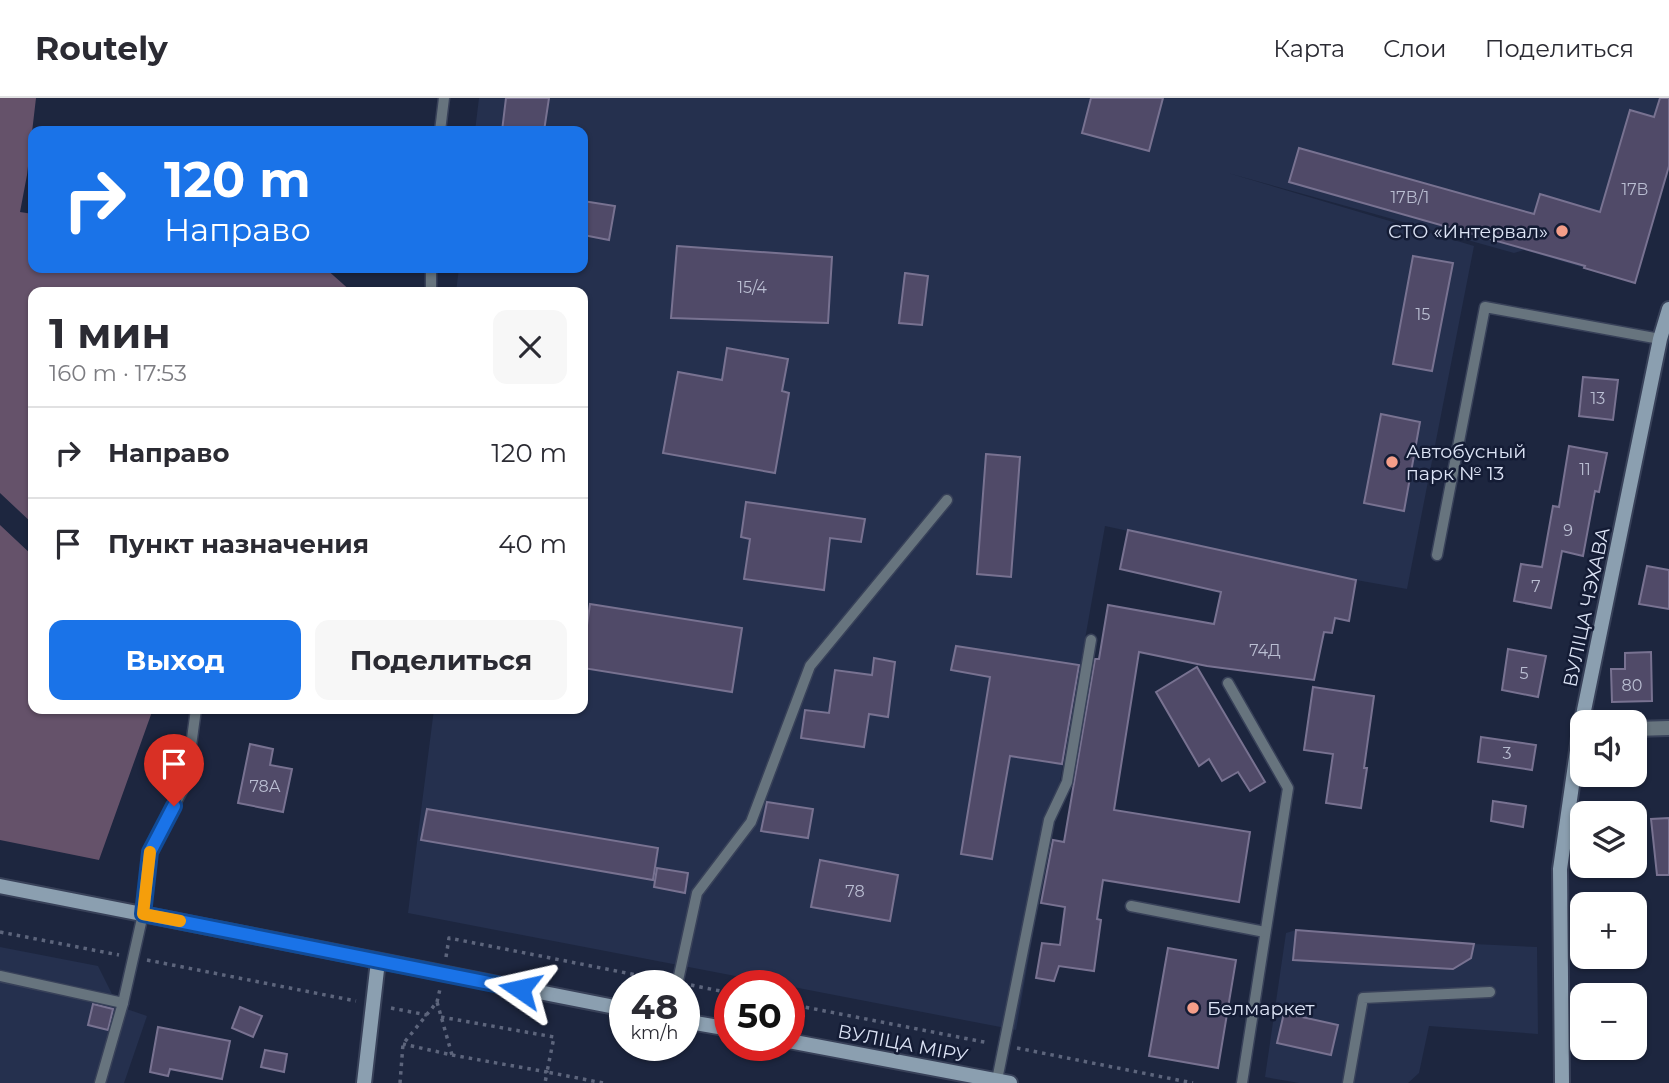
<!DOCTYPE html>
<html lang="ru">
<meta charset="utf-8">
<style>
:root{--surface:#fff;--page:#f7f7f7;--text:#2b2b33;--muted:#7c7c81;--line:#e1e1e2;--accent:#1a73e8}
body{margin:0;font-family:Montserrat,sans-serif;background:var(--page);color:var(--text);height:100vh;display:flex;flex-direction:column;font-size:26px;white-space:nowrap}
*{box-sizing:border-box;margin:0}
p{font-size:23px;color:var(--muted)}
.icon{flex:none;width:38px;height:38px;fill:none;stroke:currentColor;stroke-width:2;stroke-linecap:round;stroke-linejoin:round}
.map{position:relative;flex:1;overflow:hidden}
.details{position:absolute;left:28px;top:189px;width:560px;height:427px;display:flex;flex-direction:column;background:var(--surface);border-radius:14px;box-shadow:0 2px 5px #0004}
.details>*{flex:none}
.guide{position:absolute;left:28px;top:28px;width:560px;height:147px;border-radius:14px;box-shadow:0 2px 5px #0004;background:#1a73e8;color:#fff;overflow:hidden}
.controls{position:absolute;left:1570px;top:612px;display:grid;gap:14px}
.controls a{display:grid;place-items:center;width:77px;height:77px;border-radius:14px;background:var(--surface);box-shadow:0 2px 5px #0004;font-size:35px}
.speed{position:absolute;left:609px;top:872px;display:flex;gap:14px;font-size:35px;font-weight:700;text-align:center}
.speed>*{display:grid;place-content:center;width:91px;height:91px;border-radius:50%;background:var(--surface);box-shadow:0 2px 5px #0004;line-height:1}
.speed small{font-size:18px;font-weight:400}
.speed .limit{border:10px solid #d22;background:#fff;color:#111}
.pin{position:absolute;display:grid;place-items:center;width:60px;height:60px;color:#fff;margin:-72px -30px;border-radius:50% 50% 50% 0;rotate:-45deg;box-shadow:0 0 7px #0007}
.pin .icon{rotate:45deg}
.me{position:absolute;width:77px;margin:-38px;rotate:281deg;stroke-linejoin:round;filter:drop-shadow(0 0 5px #0008)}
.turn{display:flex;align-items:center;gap:24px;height:147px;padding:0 21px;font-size:32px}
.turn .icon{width:91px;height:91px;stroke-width:2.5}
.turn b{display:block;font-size:49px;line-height:60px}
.round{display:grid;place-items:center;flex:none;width:74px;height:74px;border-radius:14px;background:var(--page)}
.headline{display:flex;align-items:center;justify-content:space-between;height:119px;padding:0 21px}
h1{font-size:42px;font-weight:700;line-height:52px}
.action{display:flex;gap:14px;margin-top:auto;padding:14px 21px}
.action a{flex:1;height:80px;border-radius:14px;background:var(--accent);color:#fff;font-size:28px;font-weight:700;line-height:80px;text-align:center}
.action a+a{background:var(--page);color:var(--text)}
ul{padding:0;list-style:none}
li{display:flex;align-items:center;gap:21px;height:91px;padding:0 21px;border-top:2px solid var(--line)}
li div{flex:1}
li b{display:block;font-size:26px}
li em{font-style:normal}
header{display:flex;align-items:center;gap:42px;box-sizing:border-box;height:98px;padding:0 35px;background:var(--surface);border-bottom:2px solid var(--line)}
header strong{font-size:33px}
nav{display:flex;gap:38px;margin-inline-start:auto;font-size:24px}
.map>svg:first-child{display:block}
.built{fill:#25304e}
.forest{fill:#65526a}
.building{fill:#504a68;stroke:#787291;stroke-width:2}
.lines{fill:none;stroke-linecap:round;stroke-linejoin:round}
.lane-casing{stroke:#384159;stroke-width:13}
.street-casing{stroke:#384159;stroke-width:18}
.secondary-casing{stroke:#384159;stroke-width:18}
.path{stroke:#5d657c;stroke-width:3.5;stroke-dasharray:3.5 5;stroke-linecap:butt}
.lane{stroke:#67747e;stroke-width:10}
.street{stroke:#67747e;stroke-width:14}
.secondary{stroke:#8b9fb0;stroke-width:14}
.route-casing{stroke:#114b97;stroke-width:18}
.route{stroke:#1a73e8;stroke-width:12}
.slow{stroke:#f59e0b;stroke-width:12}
.poi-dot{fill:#f49e89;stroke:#141c35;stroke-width:2.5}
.labels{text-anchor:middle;stroke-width:5;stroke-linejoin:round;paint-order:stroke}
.number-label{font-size:16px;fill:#babed2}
.poi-label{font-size:19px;fill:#dde4f6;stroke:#141c35;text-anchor:start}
.street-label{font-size:19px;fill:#dde4f6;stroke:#141c35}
</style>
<header>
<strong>Routely</strong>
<nav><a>Карта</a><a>Слои</a><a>Поделиться</a></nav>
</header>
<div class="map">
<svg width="1669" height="985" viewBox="0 0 1669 985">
<rect width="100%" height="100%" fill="#1d263f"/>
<!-- built -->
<g class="built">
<path d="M479 0H1669L1635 185 1524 152 1514 155 1228 75 1474 148 1407 491 1356 482 1105 428 1016 932 408 815 434 611H583V194H456L459 170H583V33H475Z"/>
<path d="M1296 832 1474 846 1537 849 1538 936 1429 928 1419 975 1408 985H1299L1265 979 1286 835Z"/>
<path d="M0 849 98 868 118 908 147 918 124 985H0Z"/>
</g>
<!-- forest -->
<g class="forest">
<path d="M0 0H36L27 77 20 114 33 116V170H325L352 194H33V426L0 395Z"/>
<path d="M0 427 33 458V611H153L99 762 0 742Z"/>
</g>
<!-- building -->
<g class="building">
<path d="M506 0H549L544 33H502Z"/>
<path d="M1091 0H1163L1149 53 1082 35Z"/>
<path d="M1660 0H1669V68L1635 185 1584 170 1585 168 1289 84 1299 50 1534 116 1540 96 1600 114 1630 12 1654 19Z"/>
<path d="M583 103 615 108 609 142 583 137Z"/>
<path d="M677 148 832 159 828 225 671 220Z"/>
<path d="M1413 158 1453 165 1432 273 1393 266Z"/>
<path d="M905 175 928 178 922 227 899 225Z"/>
<path d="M727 250 788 261 782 293 789 295 775 375 663 355 678 274 722 282Z"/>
<path d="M1583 279 1618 282 1613 322 1579 318Z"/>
<path d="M1381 316 1420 324 1404 413 1364 405Z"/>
<path d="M1569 348 1607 355 1599 394 1595 393 1583 458 1562 453 1551 510 1514 503 1521 466 1542 469 1553 408 1559 409Z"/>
<path d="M986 356 1020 359 1011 479 977 476Z"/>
<path d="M746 404 865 421 861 444 830 440 824 492 744 481 750 441 741 439Z"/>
<path d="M1128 432 1356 482 1349 523 1335 520 1332 535 1324 534 1314 582 1207 568 1139 554 1114 712 1250 734 1239 804 1103 782 1097 821 1101 822 1094 873 1059 868 1054 883 1036 880 1042 845 1060 847 1065 809 1041 805 1053 742 1064 744 1095 561H1099L1108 507 1214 526 1221 494 1120 471Z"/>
<path d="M1647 468 1669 472V511L1639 506Z"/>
<path d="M590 506 742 530 732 594 583 570V555Z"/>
<path d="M956 548 1079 567 1062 666 1010 658 992 761 961 756 990 579 951 572Z"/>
<path d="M1508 551 1546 558 1538 599 1502 592Z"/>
<path d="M1651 554 1652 603 1612 604 1611 571H1625V555Z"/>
<path d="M874 560 895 564 888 619 869 616 864 649 801 640 805 612 829 615 835 572 872 577Z"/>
<path d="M1197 569 1265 684 1250 693 1238 674 1222 683 1209 661 1199 668 1156 594Z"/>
<path d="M1313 589 1374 598 1364 670H1367L1361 710 1326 705 1333 656 1304 652Z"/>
<path d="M1481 639 1536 647 1532 672 1478 664Z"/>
<path d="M250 646 273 651 270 667 292 671 283 714 238 705Z"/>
<path d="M1493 703 1526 708 1523 729 1491 723Z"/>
<path d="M767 704 813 711 808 740 761 733Z"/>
<path d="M427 711 658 750 653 782 421 742Z"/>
<path d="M1669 720V777H1657L1651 721Z"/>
<path d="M820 762 898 777 890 823 811 809Z"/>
<path d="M657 770 688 775 685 795 654 789Z"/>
<path d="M1296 832 1474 846 1471 860 1453 871 1293 862Z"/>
<path d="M1168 850 1236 862 1218 970 1149 958Z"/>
<path d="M93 906 113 911 108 932 88 927Z"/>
<path d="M240 909 262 918 253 939 232 930Z"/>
<path d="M1284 915 1338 927 1331 957 1277 945Z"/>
<path d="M158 929 230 943 222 981 170 971 168 978 150 974Z"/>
<path d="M265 952 287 956 284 974 261 969Z"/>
</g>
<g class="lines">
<defs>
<g id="lane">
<path d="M440 33 444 0"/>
<path d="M431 170V194"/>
<path d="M1437 457 1485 209 1660 241"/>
<path d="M1228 585 1288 690 1242 985"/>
<path d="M1131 808 1265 834"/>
<path d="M0 878 123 905 143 816 150 754 186 685 196 611"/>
<path d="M677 887 697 795 751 724 810 568 947 402"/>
<path d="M997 982 1049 722 1067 684 1091 542"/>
<path d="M100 985 123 905"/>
<path d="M1348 985 1363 900 1490 894"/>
</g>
<path id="street" d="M1634 631 1669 630"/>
<g id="secondary">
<path d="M0 788 625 911"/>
<path d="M684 923 730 931"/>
<path d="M789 943 1010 985"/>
<path d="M364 985 378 863"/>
<path d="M1562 985 1560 771 1580 632 1660 241 1669 211"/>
</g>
</defs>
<!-- lane casing -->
<use href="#lane" class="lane-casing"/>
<!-- street casing -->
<use href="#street" class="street-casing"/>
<!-- secondary casing -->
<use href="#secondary" class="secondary-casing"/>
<!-- path -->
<g class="path">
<path d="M0 834 119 857"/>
<path d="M446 859 449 840 662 882"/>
<path d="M147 862 356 903"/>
<path d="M691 887 730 895"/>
<path d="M437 904 440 891"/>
<path d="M789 906 989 945"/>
<path d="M391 910 427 917"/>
<path d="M441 919 554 939 547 974 603 985"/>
<path d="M1017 950 1193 985"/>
<path d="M452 957 547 974 545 985"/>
<path d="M400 985 403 946 437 904 452 957 403 946"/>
</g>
<!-- lane -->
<use href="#lane" class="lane"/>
<!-- street -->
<use href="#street" class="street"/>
<!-- secondary -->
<use href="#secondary" class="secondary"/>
</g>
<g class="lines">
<defs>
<path id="route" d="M174 708 150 754 143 816 520 891"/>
</defs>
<!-- route casing -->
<use href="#route" class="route-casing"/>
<!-- route -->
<use href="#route" class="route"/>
<!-- slow -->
<path class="slow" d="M150 754 143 816 180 823"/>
</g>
<!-- markers -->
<g class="poi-dot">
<circle cx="1562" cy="133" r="7"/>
<circle cx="1392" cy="364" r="7"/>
<circle cx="1193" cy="910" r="7"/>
</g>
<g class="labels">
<!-- number labels -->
<g class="number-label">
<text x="1635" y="97">17В</text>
<text x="1410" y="105">17В/1</text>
<text x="752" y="195">15/4</text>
<text x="1423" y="222">15</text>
<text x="1598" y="306">13</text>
<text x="1585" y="377">11</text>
<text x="1568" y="438">9</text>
<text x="1536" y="494">7</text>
<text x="1265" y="558">74Д</text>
<text x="1524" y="581">5</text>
<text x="1632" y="593">80</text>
<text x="1507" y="661">3</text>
<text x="265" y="694">78А</text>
<text x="855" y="799">78</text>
</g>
<!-- poi labels -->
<g class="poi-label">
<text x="1548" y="140" text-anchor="end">СТО «Интервал»</text>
<text x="1406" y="360">Автобусный<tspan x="1406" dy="22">парк № 13</tspan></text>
<text x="1207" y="917">Белмаркет</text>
</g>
<!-- street labels -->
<g class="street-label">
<text transform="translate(1586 509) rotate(-78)" y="7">ВУЛІЦА ЧЭХАВА</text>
<text transform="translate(903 945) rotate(11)" y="7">ВУЛІЦА МІРУ</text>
</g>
</g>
</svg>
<div class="controls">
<a><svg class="icon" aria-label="sound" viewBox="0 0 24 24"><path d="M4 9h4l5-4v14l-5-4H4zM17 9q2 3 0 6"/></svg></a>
<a><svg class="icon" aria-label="layers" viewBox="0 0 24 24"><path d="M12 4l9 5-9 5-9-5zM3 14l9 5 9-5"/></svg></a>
<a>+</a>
<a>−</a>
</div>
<div class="speed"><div>48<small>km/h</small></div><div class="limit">50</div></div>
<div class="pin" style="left:174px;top:708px;background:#d93025"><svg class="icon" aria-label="arrive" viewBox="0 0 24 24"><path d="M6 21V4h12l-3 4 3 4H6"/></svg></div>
<svg class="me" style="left:520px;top:891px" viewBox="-20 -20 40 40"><path d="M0-17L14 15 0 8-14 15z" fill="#1a73e8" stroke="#fff" stroke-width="4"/></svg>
<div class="guide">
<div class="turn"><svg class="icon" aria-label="right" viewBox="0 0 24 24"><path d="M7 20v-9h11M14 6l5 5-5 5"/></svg><div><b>120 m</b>Направо</div></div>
</div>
<section class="details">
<div class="headline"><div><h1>1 мин</h1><p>160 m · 17:53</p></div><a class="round"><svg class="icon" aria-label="close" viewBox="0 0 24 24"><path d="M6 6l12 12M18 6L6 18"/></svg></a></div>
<ul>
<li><svg class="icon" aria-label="right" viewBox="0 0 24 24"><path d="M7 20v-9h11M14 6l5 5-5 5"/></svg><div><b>Направо</b></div><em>120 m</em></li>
<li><svg class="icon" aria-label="arrive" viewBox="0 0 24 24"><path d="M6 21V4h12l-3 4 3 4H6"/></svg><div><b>Пункт назначения</b></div><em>40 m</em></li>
</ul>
<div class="action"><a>Выход</a><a>Поделиться</a></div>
</section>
</div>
